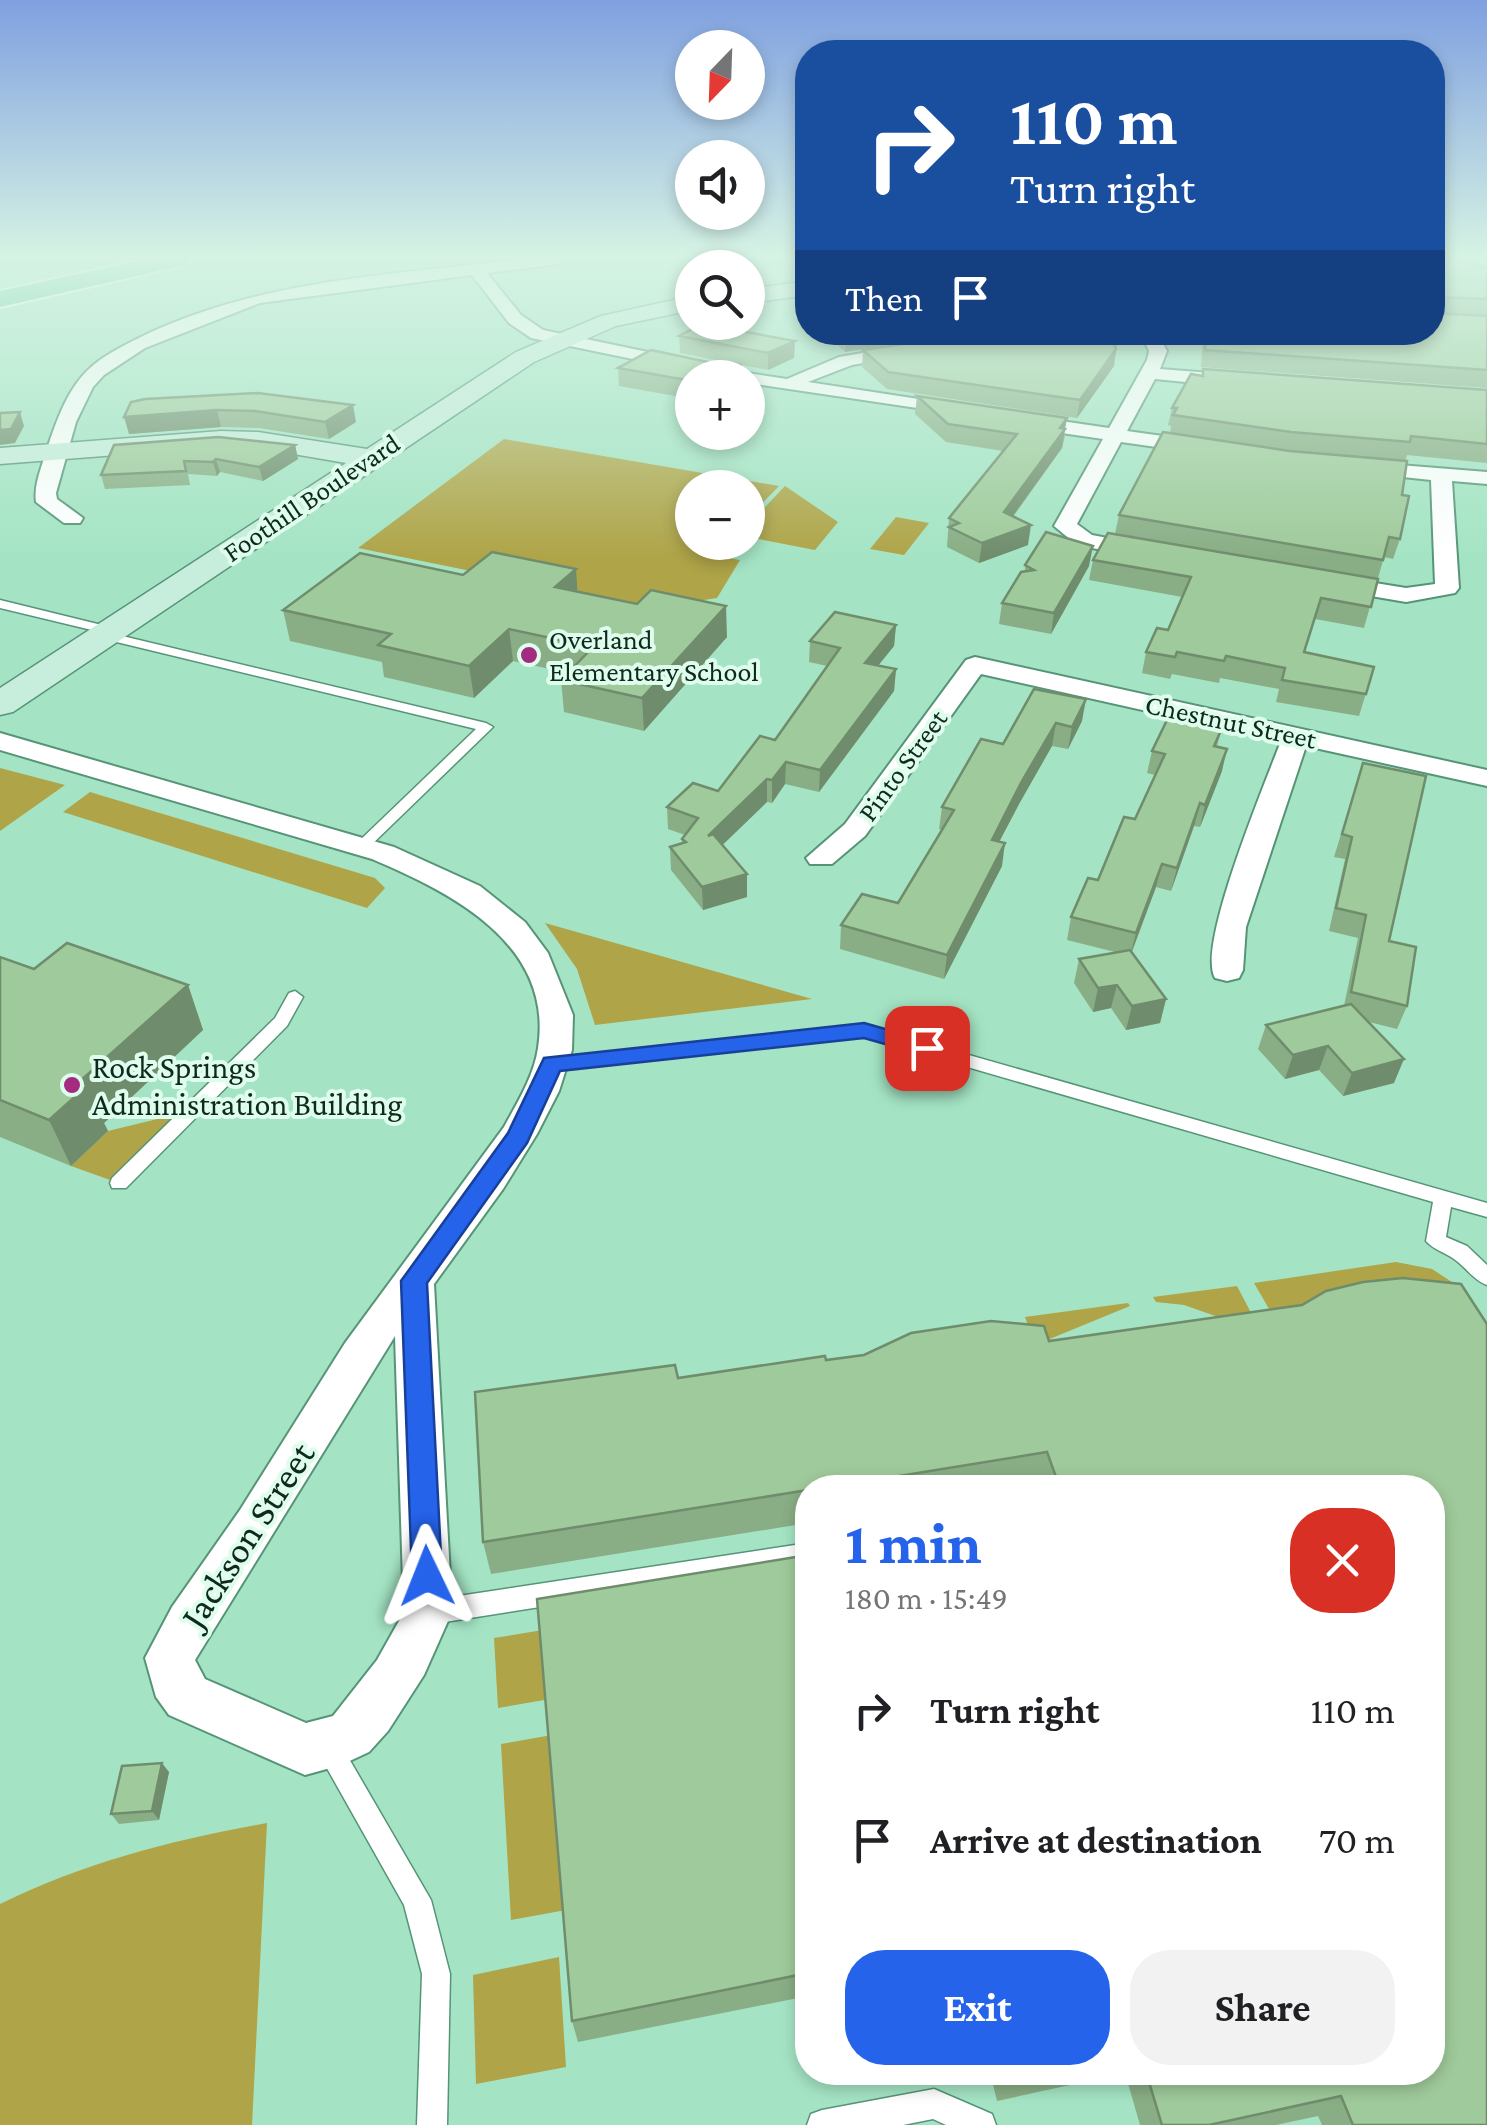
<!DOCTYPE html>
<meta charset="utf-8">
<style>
:root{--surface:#fff;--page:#f2f2f2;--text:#202124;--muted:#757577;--accent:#2563eb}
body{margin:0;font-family:"Crimson Pro",serif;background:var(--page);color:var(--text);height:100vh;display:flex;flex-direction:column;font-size:38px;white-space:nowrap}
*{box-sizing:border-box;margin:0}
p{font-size:32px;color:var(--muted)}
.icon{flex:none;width:55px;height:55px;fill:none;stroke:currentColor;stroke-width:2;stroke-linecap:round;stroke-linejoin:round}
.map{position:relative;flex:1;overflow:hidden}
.drawer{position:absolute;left:795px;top:1475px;width:650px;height:610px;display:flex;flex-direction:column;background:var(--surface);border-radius:40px;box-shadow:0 5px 15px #0003}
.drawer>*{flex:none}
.hud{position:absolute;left:795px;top:40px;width:650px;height:305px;border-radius:40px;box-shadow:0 5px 15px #0003;background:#1a4fa0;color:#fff;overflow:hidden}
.needle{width:65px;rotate:203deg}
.buttons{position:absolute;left:675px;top:30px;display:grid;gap:20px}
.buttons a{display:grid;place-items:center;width:90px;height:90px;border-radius:50%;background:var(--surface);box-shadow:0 5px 15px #0003;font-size:50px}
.pin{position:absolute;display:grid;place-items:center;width:85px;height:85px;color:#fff;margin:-42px;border-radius:20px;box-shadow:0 5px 15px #0006}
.me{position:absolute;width:110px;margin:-55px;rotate:358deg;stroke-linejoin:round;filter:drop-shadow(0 0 8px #0008)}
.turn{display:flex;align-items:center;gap:35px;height:210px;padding:0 50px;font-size:45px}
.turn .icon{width:130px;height:130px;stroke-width:2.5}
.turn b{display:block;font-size:70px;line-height:85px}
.then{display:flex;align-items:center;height:95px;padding:0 50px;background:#0003;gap:20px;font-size:38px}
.round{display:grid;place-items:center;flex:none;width:105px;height:105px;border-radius:40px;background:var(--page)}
.overview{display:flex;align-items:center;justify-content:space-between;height:170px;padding:0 50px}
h1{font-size:60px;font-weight:700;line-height:75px;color:var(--accent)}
.button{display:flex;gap:20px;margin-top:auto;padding:20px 50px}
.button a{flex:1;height:115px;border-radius:40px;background:var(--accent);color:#fff;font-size:40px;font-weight:700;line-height:115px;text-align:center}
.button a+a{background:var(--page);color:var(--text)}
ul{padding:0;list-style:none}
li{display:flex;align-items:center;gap:30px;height:130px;padding:0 50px}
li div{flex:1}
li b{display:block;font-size:38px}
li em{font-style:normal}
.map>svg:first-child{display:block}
.green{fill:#afa448}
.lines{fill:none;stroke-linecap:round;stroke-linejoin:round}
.lane-casing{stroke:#569477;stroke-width:3}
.street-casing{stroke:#569477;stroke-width:4}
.secondary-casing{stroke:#569477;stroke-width:3}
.highway-casing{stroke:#fff;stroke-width:4}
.lane{fill:#fff;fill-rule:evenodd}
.street{fill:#fff;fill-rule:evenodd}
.secondary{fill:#c7eddd;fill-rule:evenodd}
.highway{fill:#45c28f;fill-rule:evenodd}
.wall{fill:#89ae85}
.shaded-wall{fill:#6f8d6c}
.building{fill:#9fca9b;stroke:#6f8d6c;stroke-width:2.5}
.route{fill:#2563eb;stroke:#184099;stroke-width:2.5}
.poi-dot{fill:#a52b80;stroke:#defded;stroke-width:4}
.labels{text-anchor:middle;stroke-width:8;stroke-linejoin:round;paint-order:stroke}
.far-street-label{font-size:28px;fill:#0f291d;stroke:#defded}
.far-poi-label{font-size:28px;fill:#0f291d;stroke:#defded;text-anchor:start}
.poi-label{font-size:32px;fill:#0f291d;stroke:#defded;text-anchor:start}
.near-street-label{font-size:38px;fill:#0f291d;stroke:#defded}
</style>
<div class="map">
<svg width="1487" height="2125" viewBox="0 0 1487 2125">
<rect width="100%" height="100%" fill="#a4e4c4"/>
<!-- green -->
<g class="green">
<path d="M504 439 779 486 748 518V488H692V542L723 543 712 555 740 560 717 598 653 608 358 548Z"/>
<path d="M785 486 838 522 815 550 748 537V525Z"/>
<path d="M896 517 929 523 904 555 870 549Z"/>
<path d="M0 768 65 785 0 831Z"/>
<path d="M90 792 375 878 385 888 367 908 63 812Z"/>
<path d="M545 923 812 999 595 1025 577 969Z"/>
<path d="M178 1114 110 1180 71 1166 108 1131Z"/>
<path d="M1396 1262 1432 1269 1458 1286 1287 1340 1254 1283Z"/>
<path d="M1237 1286 1261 1332 1184 1305 1156 1302 1153 1297Z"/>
<path d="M1128 1303 1130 1306 1035 1345 1025 1317Z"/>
<path d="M543 1630 550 1699 498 1708 494 1638Z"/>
<path d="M552 1735 566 1910 511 1920 501 1744Z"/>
<path d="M267 1823 252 2125H0V1904C85 1862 173 1840 267 1823Z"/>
<path d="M559 1957 566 2067 476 2084 473 1975Z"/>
</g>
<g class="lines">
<defs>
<g id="lane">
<path d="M0 600 114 628V634L486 723 493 727 366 850H356V844L476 729 100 638V632L0 608Z"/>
<path d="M295 991 303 997 287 1026 126 1188H112L110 1183 112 1178 275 1018 289 993Z"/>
<path d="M864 1025 1487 1203V1217L1451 1207 1446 1237 1467 1246 1487 1265V1285C1473 1280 1466 1267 1454 1259 1444 1252 1434 1250 1426 1241L1433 1202 864 1037 552 1070 543 1064 552 1058Z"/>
<path d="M808 1543V1565L432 1624 423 1620 420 1612 423 1604 432 1600Z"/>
<path d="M328 1734 337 1738 431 1900 450 1974 447 2125H417L422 1974 404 1905 315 1747 319 1738Z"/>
<path d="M934 2089 992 2114 996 2125H946L933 2119 903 2125H807L811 2114 822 2110Z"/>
</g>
<g id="street">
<path d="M521 259H567L559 264 487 273 521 315 543 330 686 360 695 365 686 370 531 338 509 323 472 275 260 303 145 348 104 375 93 387 76 422 56 493 57 499 83 518 80 523H64L36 502C33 484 44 461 49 443 58 417 68 389 89 369 105 354 127 344 147 334 264 279 395 275 521 259Z"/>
<path d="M1140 332H1157L1167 351 1160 369 1236 375 1245 381 1236 387 1155 379 1127 431 1206 442 1216 448 1206 454 1121 442 1077 524 1092 535 1155 547 1158 552 1147 559 1077 545 1054 526 1103 439 1020 427 1010 421 1020 415 1109 428 1147 360 1149 351Z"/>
<path d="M909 345 915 346V354L852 365 808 382 964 406 971 408V416L748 383V378H739L748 373 787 379 839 357Z"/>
<path d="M1362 462 1487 472V484L1452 481 1459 588 1455 593 1406 602 1324 588 1320 583 1332 576 1406 588 1435 584 1431 480 1355 472 1352 468 1355 464Z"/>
<path d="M975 657 1487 770V786L1306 746 1246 927 1243 970 1239 978 1227 981 1215 978C1196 947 1266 781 1281 741L981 674 865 836 832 864H810L806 858 845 824 966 660Z"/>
<path d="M0 733 394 847 480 886 525 922 548 953 573 1015 572 1050 559 1091 537 1134 503 1189 434 1284 452 1612 424 1675 388 1731 369 1752 341 1765 305 1775 169 1715 156 1697 145 1658 172 1607 240 1510 345 1343 504 1127C517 1103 534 1076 538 1048 554 944 452 893 372 859L0 750ZM395 1336 404 1612 377 1660 333 1716 306 1723 205 1679 195 1660Z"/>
</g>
<g id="secondary">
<path d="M808 281V295L748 303V289Z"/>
<path d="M692 296V310L616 326 534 362 13 712 0 715V688L346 463 258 448 221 447 0 464V448L221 431 258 432 367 449 516 352 601 316Z"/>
</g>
<path id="highway" d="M147 259H193L181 266 0 307V291Z"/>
</defs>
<!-- lane casing -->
<use href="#lane" class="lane-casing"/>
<!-- street casing -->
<use href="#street" class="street-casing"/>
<!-- secondary casing -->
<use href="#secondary" class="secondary-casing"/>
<!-- highway casing -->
<use href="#highway" class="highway-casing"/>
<!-- lane -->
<use href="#lane" class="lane"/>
<!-- street -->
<use href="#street" class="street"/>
<!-- secondary -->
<use href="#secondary" class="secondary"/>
<!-- highway -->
<use href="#highway" class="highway"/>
</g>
<!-- wall -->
<g class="wall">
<path d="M1432 259 1487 267V388L1201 367 1203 340 1198 332H1432Z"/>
<path d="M824 332H973L950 334 845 352Z"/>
<path d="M1119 333 1114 366 1077 418 887 389 862 367 863 350Z"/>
<path d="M679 336 795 341 794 358 768 370 742 365V378H692V399L619 386 618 368 735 364 680 353Z"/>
<path d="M1203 369 1487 390V463L1407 455 1405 461 1286 450 1170 433 1171 426 1168 425 1172 408 1202 376Z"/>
<path d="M917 396 1065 436 1062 448 1013 517 1028 545 979 563 947 547 949 518 1003 451 946 442 915 414Z"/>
<path d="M145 399 356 422 329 439 259 428 221 427 129 434Z"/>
<path d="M114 445H295L298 459 263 481 220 472 217 476 188 474 190 485 105 489 101 475Z"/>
<path d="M1402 495 1400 539 1393 559 1384 557 1364 628 1315 619 1305 652 1374 667 1359 716 1276 702 1279 689 1220 678 1219 683 1172 674 1170 679 1142 673 1146 652 1168 630 1182 597 1089 580 1093 560 1115 534 1119 515Z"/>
<path d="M1025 565 1089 566 1051 634 999 624 1002 603 1025 572Z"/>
<path d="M463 575 577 591 727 637 644 731 564 712 561 680 568 673 513 661 474 698 384 677 382 662 290 641 283 610Z"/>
<path d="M896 625 894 646 878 666 896 669 894 691 819 792 785 784 772 803 767 802 722 845 747 874V897L703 910 671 870 670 847 682 843V839L685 835 668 829 667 807 718 791 775 740 827 666 809 662 810 641Z"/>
<path d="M1034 689 1082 721 1068 749 1052 746 1019 804 999 842 1002 866 944 979 840 949 841 925 898 903 942 830 939 829 942 807 1003 744Z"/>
<path d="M1222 728 1217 746 1222 771 1200 827 1194 826 1171 891 1156 887 1132 952 1166 999 1160 1023 1126 1030 1111 1008 1093 1012 1074 983 1079 959 1115 952 1067 940 1071 917 1098 880 1135 819 1155 775 1147 773 1152 751Z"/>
<path d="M1356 785 1389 941 1407 1006 1397 1029 1369 1022 1394 1083 1343 1096 1319 1070 1285 1079 1258 1049 1266 1025 1344 1006 1358 938 1329 931 1345 859 1334 857Z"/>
<path d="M0 957 34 969 188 985 203 1030 104 1123 108 1131 71 1166 0 1137Z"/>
<path d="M1403 1278 1461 1284 1487 1324V2125H1322L1318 2116 1276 2125H1140L1125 2073 997 2101 990 2072H1432V1488H1039L1038 1485 1026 1488H808V1523L491 1574 483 1542 475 1392 675 1365 678 1378 825 1356 826 1360 864 1355 911 1333 991 1321 1044 1326 1049 1341 1302 1305 1326 1291 1363 1282Z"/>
<path d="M808 1555V1996L578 2042 572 2021Z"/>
<path d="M169 1772 159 1820 119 1824 111 1814Z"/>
</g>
<!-- shaded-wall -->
<g class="shaded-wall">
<path d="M860 332H950V334L845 352 846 335Z"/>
<path d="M795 341 794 358 768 370V353Z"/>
<path d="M1116 349 1114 366 1077 418 1080 400Z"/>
<path d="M742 364V378H711Z"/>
<path d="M353 405 356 422 329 439 325 422Z"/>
<path d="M217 410 221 427 129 434 124 417Z"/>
<path d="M20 412 24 426 15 443 0 445V430Z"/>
<path d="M1067 418 1062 448 1001 532 1004 512Z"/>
<path d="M295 445 298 459 263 481 259 467Z"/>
<path d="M216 459 220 472 217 476 213 462Z"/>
<path d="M1031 525 1028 545 979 563 982 543Z"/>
<path d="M1093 546 1089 566 1051 634 1054 613Z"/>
<path d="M576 569 578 599 555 587Z"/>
<path d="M726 606 727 637 644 731 642 698Z"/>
<path d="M896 625 894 646 863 684 865 663Z"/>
<path d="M509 629 513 661 474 698 469 666Z"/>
<path d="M896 669 894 691 819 792 820 770Z"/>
<path d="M1086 699 1082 721 1068 749 1072 727Z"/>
<path d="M1056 723 1052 746 1019 804 988 863 992 840 1022 781Z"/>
<path d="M1227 749 1222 771 1200 827 1205 805Z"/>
<path d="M786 762 785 784 772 803V780Z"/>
<path d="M767 779V802L708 859V836Z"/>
<path d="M1200 803 1194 826 1171 891 1177 868Z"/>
<path d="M1005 843 1002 866 944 979 947 955Z"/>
<path d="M1162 864 1156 887 1130 956 1136 933Z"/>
<path d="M747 874V897L703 910 702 887Z"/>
<path d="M188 985 203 1030 104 1123 108 1131 71 1166 49 1120 79 1082Z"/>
<path d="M1117 985 1111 1008 1093 1012 1098 988Z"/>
<path d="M1166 999 1160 1023 1126 1030 1132 1006Z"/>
<path d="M1328 1046 1319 1070 1285 1079 1293 1055Z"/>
<path d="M1404 1059 1394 1083 1343 1096 1352 1073Z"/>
<path d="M162 1763 169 1772 159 1820 152 1811Z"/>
</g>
<!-- building -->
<g class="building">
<path d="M1432 259H1470L1484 268 1487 267V299L1437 297 1433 301 1434 313 1487 316V370L1205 350 1206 332H1432V281H1437L1432 278Z"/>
<path d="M702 324 795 341 768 353 679 336Z"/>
<path d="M982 332H1119V333H1109L1116 349 1080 400 888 372 863 350Z"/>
<path d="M651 350 717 364H742L711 378H692V381L618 368Z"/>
<path d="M1203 369 1487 390V444L1411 436 1410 442 1291 432 1173 415 1177 408H1172L1191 374 1203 376Z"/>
<path d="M258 393 353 405 325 422 255 411 217 410 124 417 131 402 145 399Z"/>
<path d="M917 396 1067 418 1060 428 1065 429 1004 512 1031 525 982 543 949 527 959 523 949 518 1017 434 948 424Z"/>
<path d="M20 412 11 429 0 430V413Z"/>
<path d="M1163 432 1290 451 1407 461 1402 495 1409 496 1400 539 1389 537 1383 560 1119 515Z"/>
<path d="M218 437 295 445 259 467 216 459 213 462 184 461 186 471 101 475 114 445Z"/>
<path d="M1046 532 1093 546 1054 613 1002 603 1021 572 1034 570 1025 565Z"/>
<path d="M1108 533 1378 579 1371 607 1321 598 1304 652 1374 667 1366 694 1282 680 1285 668 1226 656 1224 661 1177 652 1175 657 1146 652 1157 628 1168 630 1191 577 1093 560Z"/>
<path d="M492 552 576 569 555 587 637 604 651 590 726 606 642 698 561 680 593 647 509 629 469 666 378 645 391 634 283 610 360 553 463 575Z"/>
<path d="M835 612 896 625 865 663 896 669 820 770 786 762 772 780 767 779 708 836 713 834 747 874 702 887 670 847 686 842 682 839 698 818 667 807 693 783 718 791 760 736 775 740 840 648 810 641Z"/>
<path d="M1034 689 1086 699 1072 727 1056 723 1022 781 992 840 1005 843 947 955 841 925 862 894 898 903 954 810 942 807 981 739 1003 744Z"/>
<path d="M1169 716 1222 728 1214 746 1227 749 1205 805 1200 803 1177 868 1162 864 1136 933 1071 917 1088 878 1098 880 1124 817 1135 819 1165 754 1152 751Z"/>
<path d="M1363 763 1426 776 1389 941 1416 947 1407 1006 1351 992 1366 915 1336 908 1352 837 1342 834Z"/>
<path d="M67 943 188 985 79 1082 88 1085 49 1120 0 1100V957L34 969Z"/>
<path d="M1130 950 1166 999 1132 1006 1117 985 1098 988 1079 959Z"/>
<path d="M1351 1004 1404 1059 1352 1073 1328 1046 1293 1055 1266 1025Z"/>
<path d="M1403 1278 1461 1284 1487 1324V2125H1353L1341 2096 1209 2125H1162L1146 2072H1432V1488H1060L1047 1452 825 1488H808V1490L483 1542 475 1392 675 1365 678 1378 825 1356 826 1360 864 1355 911 1333 991 1321 1044 1326 1049 1341 1302 1305 1326 1291 1363 1282Z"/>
<path d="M808 1555V1973L572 2021 537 1599Z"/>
<path d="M162 1763 152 1811 111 1814 122 1766Z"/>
<path d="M1004 2072H1046L1007 2081Z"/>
</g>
<!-- sky -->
<linearGradient id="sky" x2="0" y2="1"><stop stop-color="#7fa0e0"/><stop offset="0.46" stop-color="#d6f3e4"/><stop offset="1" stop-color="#d6f3e4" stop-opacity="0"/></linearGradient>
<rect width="1487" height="557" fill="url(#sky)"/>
<!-- route -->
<path class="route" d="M864 1023 935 1043 939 1048 927 1056 864 1038 560 1071 527 1143 427 1283 442 1576 438 1586 427 1590 416 1586 412 1576 401 1281 508 1133 544 1058Z"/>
<!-- markers -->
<g class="poi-dot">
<circle cx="529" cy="655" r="10"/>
<circle cx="72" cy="1085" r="10"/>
</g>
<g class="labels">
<!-- far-street labels -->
<g class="far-street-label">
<text transform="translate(311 497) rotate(-34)" y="10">Foothill Boulevard</text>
<text transform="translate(1231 721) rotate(12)" y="10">Chestnut Street</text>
<text transform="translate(902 765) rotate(-54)" y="10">Pinto Street</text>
</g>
<!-- far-poi labels -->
<g class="far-poi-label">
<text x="549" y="649">Overland<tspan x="549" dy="32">Elementary School</tspan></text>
</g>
<!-- poi labels -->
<g class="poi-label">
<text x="92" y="1078">Rock Springs<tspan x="92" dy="37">Administration Building</tspan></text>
</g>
<!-- near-street labels -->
<g class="near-street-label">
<text transform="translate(247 1535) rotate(-57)" y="13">Jackson Street</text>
</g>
</g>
</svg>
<div class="buttons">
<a><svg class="needle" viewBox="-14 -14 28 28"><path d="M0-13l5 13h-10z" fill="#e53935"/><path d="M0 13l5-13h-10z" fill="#757577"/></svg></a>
<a><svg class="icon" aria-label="sound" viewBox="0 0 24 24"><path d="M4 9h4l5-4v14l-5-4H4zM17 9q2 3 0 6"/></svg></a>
<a><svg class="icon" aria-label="search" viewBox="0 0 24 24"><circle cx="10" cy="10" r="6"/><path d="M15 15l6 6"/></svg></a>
<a>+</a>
<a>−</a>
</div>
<div class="pin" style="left:927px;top:1048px;background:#d93025"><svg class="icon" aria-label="arrive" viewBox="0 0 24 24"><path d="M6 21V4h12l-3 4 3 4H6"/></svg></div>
<svg class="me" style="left:427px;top:1576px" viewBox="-20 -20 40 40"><path d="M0-17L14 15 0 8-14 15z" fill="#2563eb" stroke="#fff" stroke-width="4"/></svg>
<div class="hud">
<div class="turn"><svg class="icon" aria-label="right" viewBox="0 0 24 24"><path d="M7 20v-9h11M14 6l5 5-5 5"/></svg><div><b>110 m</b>Turn right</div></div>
<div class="then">Then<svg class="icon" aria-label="arrive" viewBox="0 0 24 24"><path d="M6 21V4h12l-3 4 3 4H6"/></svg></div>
</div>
<section class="drawer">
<div class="overview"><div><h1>1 min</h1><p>180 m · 15:49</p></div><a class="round" style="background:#d93025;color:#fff"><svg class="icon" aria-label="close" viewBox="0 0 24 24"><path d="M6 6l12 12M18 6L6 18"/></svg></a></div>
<ul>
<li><svg class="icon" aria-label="right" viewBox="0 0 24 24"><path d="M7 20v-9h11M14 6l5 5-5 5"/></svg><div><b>Turn right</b></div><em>110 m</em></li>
<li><svg class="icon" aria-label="arrive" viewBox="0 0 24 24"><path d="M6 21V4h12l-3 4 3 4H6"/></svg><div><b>Arrive at destination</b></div><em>70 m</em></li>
</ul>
<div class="button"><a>Exit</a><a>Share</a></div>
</section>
</div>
